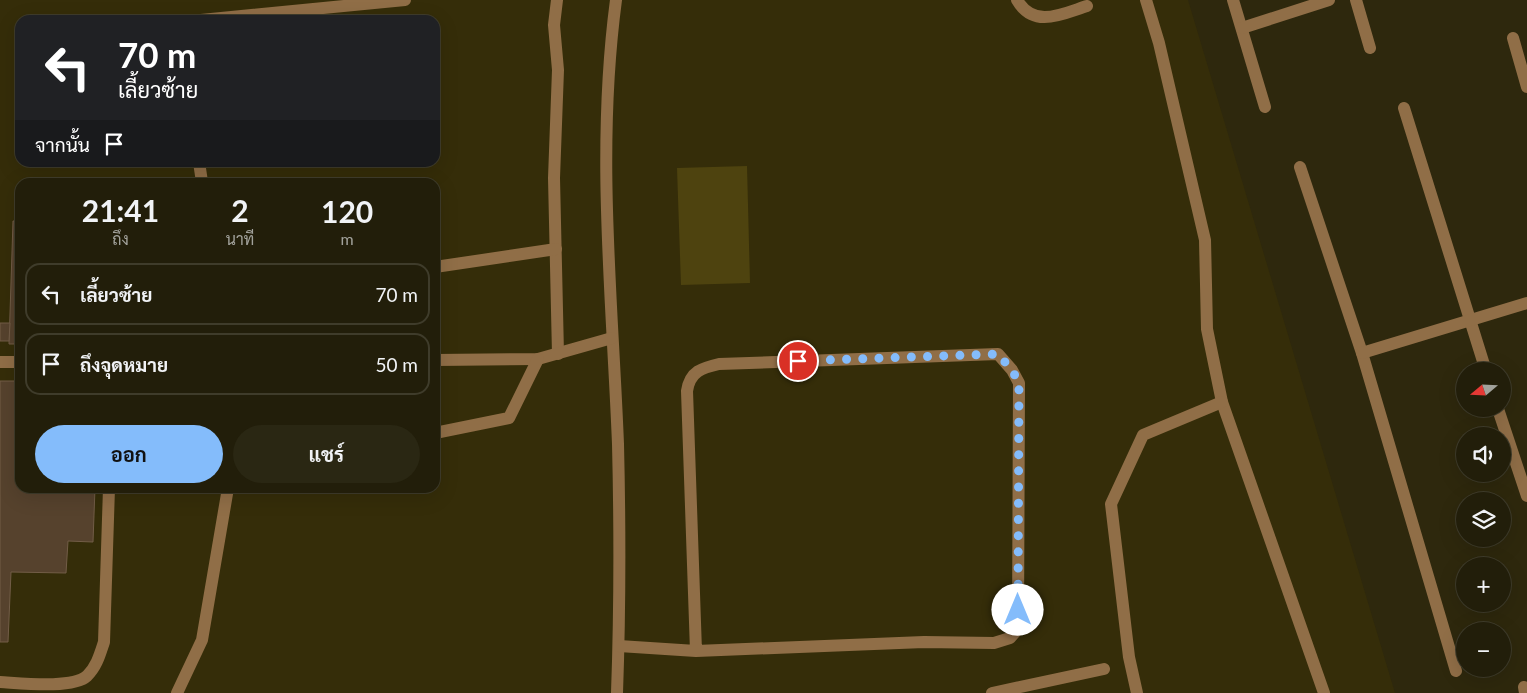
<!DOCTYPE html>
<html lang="th">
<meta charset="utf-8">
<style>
:root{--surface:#221e0a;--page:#2a2713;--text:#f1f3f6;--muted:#a2a29c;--line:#3f3c2b;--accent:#84bcfb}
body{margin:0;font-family:Lato,Sarabun,sans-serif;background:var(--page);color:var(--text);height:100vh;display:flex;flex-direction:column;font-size:19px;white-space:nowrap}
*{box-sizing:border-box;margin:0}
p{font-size:16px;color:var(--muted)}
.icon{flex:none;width:28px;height:28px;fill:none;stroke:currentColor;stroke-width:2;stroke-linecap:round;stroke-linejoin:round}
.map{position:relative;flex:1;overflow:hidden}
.side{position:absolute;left:15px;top:178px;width:425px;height:315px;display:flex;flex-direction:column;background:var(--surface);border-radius:15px;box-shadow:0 5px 20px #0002,0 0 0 1px var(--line)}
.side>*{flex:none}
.top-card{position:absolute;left:15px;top:15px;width:425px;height:152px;border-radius:15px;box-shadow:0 5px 20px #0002,0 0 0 1px var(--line);background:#202124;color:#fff;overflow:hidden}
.needle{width:32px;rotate:251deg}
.tools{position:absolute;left:1456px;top:362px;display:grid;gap:10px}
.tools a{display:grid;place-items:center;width:55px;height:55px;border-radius:50%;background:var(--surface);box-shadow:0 5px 20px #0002,0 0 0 1px var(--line);font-size:25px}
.pin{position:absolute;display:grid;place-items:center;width:42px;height:42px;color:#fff;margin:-21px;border:2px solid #fff;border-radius:50%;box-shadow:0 1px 5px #0007}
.me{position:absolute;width:55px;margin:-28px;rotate:0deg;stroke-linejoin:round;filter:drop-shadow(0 0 4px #0008)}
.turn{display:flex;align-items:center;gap:18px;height:105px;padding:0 20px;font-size:22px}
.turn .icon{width:65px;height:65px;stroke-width:2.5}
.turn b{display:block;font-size:35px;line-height:42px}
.then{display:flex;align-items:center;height:48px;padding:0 20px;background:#0003;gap:10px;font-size:19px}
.eta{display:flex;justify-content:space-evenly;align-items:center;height:85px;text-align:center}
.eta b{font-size:30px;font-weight:700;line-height:35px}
.button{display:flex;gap:10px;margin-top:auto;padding:10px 20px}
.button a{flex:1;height:58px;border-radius:30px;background:var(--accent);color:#111;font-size:20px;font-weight:700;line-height:58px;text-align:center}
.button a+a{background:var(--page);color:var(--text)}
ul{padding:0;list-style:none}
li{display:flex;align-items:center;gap:15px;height:62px;margin:0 10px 8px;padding:0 10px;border:2px solid var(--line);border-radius:15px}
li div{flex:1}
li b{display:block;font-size:19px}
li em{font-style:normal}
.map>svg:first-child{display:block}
.built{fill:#352d09;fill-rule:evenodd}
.green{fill:#4e430f}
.building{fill:#56422d;stroke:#725d47}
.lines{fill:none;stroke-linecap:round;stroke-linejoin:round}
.minor{stroke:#906e47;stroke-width:12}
.route{stroke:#84bcfb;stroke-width:9;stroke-dasharray:0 16.2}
</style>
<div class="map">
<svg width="1527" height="693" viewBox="0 0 1527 693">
<rect width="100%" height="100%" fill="#2e280d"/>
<!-- built -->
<path class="built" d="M0 0H1188L1395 693H0ZM20 20H435V162H20ZM20 182H435V488H20Z"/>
<!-- green -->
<path class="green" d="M747 166 750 283 681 285 677 168Z"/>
<!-- building -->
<g class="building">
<path d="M13 221H20V344H9Z"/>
<path d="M0 323H10L9 341H0Z"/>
<path d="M0 381H20V488H95L93 542 68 541 66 573 11 572 8 642H0Z"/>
</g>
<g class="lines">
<!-- minor -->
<g class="minor">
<path d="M557 0 554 25 558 70 554 178 558 354"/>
<path d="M616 0C596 150 612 294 618 444 620 527 620 610 617 693"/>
<path d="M1017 0C1034 29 1062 14 1087 6"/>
<path d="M1146 0 1159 43 1205 240 1207 329 1222 402 1324 693"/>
<path d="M1233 0 1265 107"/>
<path d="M1356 0 1370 48"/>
<path d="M201 20 405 0"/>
<path d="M1242 28 1329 0"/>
<path d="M1513 38 1527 87"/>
<path d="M1404 108 1486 371"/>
<path d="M199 162 202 182"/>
<path d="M1300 167 1362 353 1456 671"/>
<path d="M435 267 556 249"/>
<path d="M1362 353 1527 303"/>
<path d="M435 360 538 359 612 338"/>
<path d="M0 362H20"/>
<path d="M1498 409 1527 496"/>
<path d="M435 433 509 418 538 359"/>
<path d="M619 646 696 651 924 642 994 643 1010 638 1018 629 1019 383 1012 370 998 354 719 364C702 368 690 371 687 391L696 651"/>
<path d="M0 682C20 683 73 689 87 676 97 666 100 654 104 642L109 488"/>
<path d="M1524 687 1525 693"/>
<path d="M177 693 202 640 228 488"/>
<path d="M992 693 1104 669"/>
<path d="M1137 693 1129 657 1111 504 1143 435 1222 402"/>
</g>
</g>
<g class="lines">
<!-- route -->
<path class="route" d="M798 361 998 354 1012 370 1019 383 1018 610"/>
</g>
</svg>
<div class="tools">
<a><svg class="needle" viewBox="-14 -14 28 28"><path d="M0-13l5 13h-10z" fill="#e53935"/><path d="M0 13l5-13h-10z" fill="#a2a29c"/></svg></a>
<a><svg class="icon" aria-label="sound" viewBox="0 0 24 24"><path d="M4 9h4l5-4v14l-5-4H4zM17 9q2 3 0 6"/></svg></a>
<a><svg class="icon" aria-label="layers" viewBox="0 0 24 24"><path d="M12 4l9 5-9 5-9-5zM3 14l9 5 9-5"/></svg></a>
<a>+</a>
<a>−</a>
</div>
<div class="pin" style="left:798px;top:361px;background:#d93025"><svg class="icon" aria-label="arrive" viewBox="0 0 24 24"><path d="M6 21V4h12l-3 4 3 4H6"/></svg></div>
<svg class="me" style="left:1018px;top:610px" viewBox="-20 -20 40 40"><circle r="19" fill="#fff"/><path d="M0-13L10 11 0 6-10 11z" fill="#84bcfb"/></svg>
<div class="top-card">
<div class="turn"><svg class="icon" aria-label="left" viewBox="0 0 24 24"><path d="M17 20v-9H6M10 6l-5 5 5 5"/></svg><div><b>70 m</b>เลี้ยวซ้าย</div></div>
<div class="then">จากนั้น<svg class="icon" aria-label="arrive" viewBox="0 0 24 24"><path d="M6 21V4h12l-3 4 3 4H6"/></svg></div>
</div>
<section class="side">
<div class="eta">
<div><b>21:41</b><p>ถึง</p></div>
<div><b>2</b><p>นาที</p></div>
<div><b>120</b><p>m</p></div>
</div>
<ul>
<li><svg class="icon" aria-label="left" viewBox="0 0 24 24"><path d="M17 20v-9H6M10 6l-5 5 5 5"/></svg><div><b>เลี้ยวซ้าย</b></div><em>70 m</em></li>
<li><svg class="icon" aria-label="arrive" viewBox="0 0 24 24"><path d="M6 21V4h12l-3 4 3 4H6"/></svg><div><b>ถึงจุดหมาย</b></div><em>50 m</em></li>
</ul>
<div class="button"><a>ออก</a><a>แชร์</a></div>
</section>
</div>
